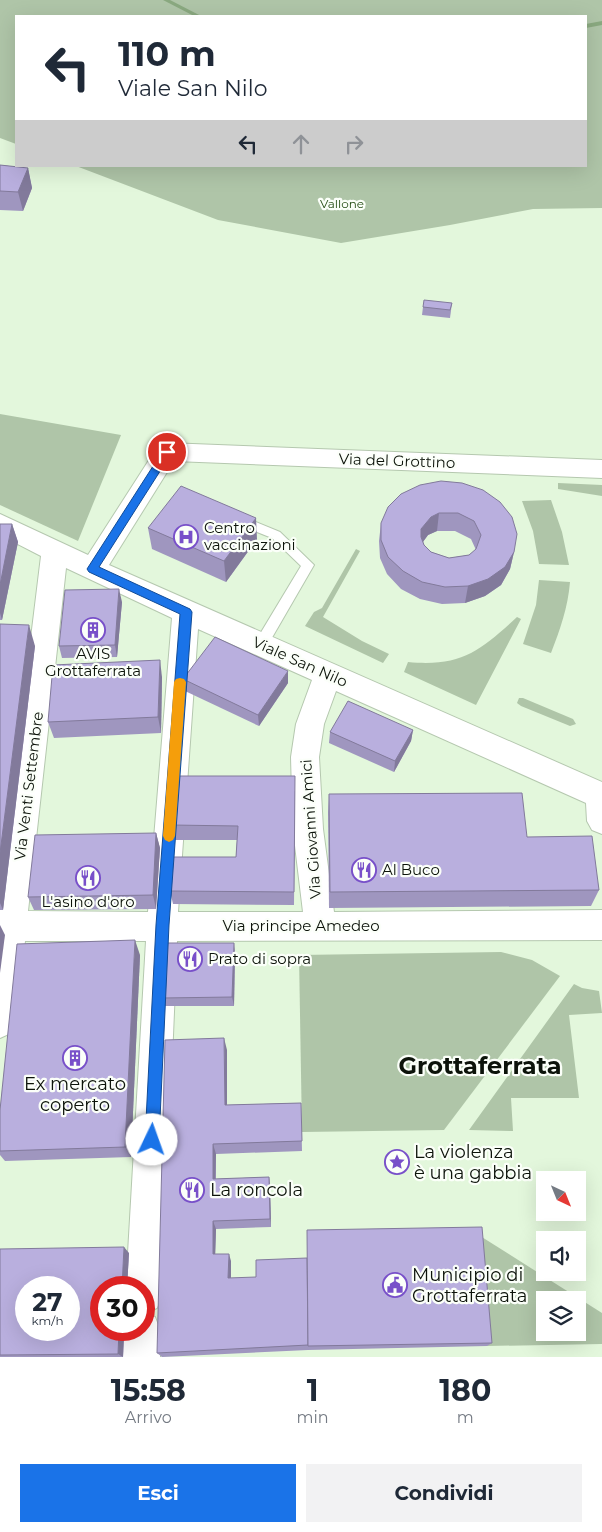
<!DOCTYPE html>
<html lang="it">
<meta charset="utf-8">
<style>
:root{--surface:#fff;--page:#f2f2f3;--text:#1f2937;--muted:#747a83;--accent:#1a73e8}
body{margin:0;font-family:Montserrat,sans-serif;background:var(--page);color:var(--text);height:100vh;display:flex;flex-direction:column;font-size:19px;white-space:nowrap}
*{box-sizing:border-box;margin:0}
p{font-size:16px;color:var(--muted)}
.icon{flex:none;width:28px;height:28px;fill:none;stroke:currentColor;stroke-width:2;stroke-linecap:round;stroke-linejoin:round}
.map{position:relative;height:1357px;overflow:hidden}
.drawer{display:flex;flex-direction:column;background:var(--surface);flex:1}
.drawer>*{flex:none}
.hud{position:absolute;left:15px;top:15px;width:572px;height:152px;border-radius:0px;box-shadow:0 5px 20px #0002;background:#fff;color:var(--text);overflow:hidden}
.needle{width:32px;rotate:137deg}
.fabs{position:absolute;left:536px;top:1171px;display:grid;gap:10px}
.fabs a{display:grid;place-items:center;width:50px;height:50px;border-radius:0px;background:var(--surface);box-shadow:0 5px 20px #0002;font-size:25px}
.speed{position:absolute;left:15px;top:1276px;display:flex;gap:10px;font-size:25px;font-weight:700;text-align:center}
.speed>*{display:grid;place-content:center;width:65px;height:65px;border-radius:50%;background:var(--surface);box-shadow:0 5px 20px #0002;line-height:1}
.speed small{font-size:12px;font-weight:400}
.speed .limit{border:8px solid #d22;background:#fff;color:#111}
.pin{position:absolute;display:grid;place-items:center;width:42px;height:42px;color:#fff;margin:-21px;border:2px solid #fff;border-radius:50%;box-shadow:0 1px 5px #0007}
.me{position:absolute;width:55px;margin:-28px;rotate:3deg;stroke-linejoin:round;filter:drop-shadow(0 0 4px #0008)}
.turn{display:flex;align-items:center;gap:18px;height:105px;padding:0 20px;font-size:22px}
.turn .icon{width:65px;height:65px;stroke-width:2.5}
.turn b{display:block;font-size:35px;line-height:42px}
.lanes{display:flex;align-items:center;height:48px;padding:0 20px;background:#0003;justify-content:center;gap:25px;direction:ltr}
.lanes .off{opacity:.35}
.eta{display:flex;justify-content:space-evenly;align-items:center;height:85px;text-align:center}
.eta b{font-size:30px;font-weight:700;line-height:35px}
.cta{display:flex;gap:10px;margin-top:auto;padding:10px 20px}
.cta a{flex:1;height:58px;border-radius:0px;background:var(--accent);color:#fff;font-size:20px;font-weight:700;line-height:58px;text-align:center}
.cta a+a{background:var(--page);color:var(--text)}
.map>svg:first-child{display:block}
.green{fill:#afc5a8;fill-rule:evenodd}
.lines{fill:none;stroke-linecap:round;stroke-linejoin:round}
.stream{fill:#8aa980;fill-rule:evenodd}
.service-casing{stroke:#b5c8af;stroke-width:2}
.minor-casing{stroke:#b5c8af;stroke-width:2}
.service{fill:#fff;fill-rule:evenodd}
.minor{fill:#fff;fill-rule:evenodd}
.wall{fill:#9f96bf;fill-rule:evenodd}
.shaded-wall{fill:#827a9b}
.building{fill:#b9afde;stroke:#827a9b;fill-rule:evenodd}
.route{fill:#1a73e8;stroke:#114b97}
.slow{fill:#f59e0b}
.labels{text-anchor:middle;stroke-width:4.5;stroke-linejoin:round;paint-order:stroke}
.far-park-label{font-size:12px;fill:#244d13;stroke:#fbfff9}
.street-label{font-size:15px;fill:#0c130a;stroke:#fbfff9}
.poi-label{font-size:15px;fill:#0c130a;stroke:#fbfff9;text-anchor:start}
.near-poi-label{font-size:18px;fill:#0c130a;stroke:#fbfff9;text-anchor:start}
.near-district-label{font-size:24px;font-weight:bold;fill:#0c130a;stroke:#fbfff9}
</style>
<div class="map">
<svg width="602" height="1357" viewBox="0 0 602 1357">
<rect width="100%" height="100%" fill="#e3f7dc"/>
<!-- green -->
<g class="green">
<path d="M0 0H602V208L533 209 450 225 341 243 218 220 76 166H586V16H16V144L0 138Z"/>
<path d="M0 414 121 435 78 541 0 505Z"/>
<path d="M558 483 602 485V496L558 489Z"/>
<path d="M551 500 562 532 569 565 539 564 533 531 522 501Z"/>
<path d="M356 549 360 551 323 617 362 641 389 654 383 663 305 626 314 612 322 608Z"/>
<path d="M539 580 570 582C568 607 560 630 551 653L523 644 536 605Z"/>
<path d="M517 617 521 619 476 705 404 672 408 662C461 667 480 651 517 617Z"/>
<path d="M519 698H523L573 719 576 724 570 726 521 706 517 703Z"/>
<path d="M501 952 532 960 560 976 444 1130 302 1132 299 955Z"/>
<path d="M574 984 582 988 599 991 602 1013 569 1015 579 1098H511L513 1131 469 1130Z"/>
<path d="M477 1234 602 1313V1344L487 1346ZM545 1300H578V1332H545Z"/>
</g>
<g class="lines">
<!-- stream -->
<g class="stream">
<path d="M163 0H170L201 16H194Z"/>
<path d="M602 21V25L586 28V24Z"/>
</g>
<defs>
<path id="service" d="M241 516 280 532 314 565 266 648 261 650 256 648 254 644 301 566 272 538 237 524 235 521 237 518Z"/>
<path id="minor" d="M167 443 602 460V478L174 461 109 565 602 782V834L592 830 587 821 586 803 336 691 324 724 319 757 323 829 334 912 602 910V940L177 941 162 1295 157 1308 145 1313 155 1317 160 1330V1357H122L124 1330H144V1288H126L146 941H25L16 1022 11 1033 0 1038V891L41 556 0 535V514L88 555 158 446ZM66 568 172 618 148 912 28 911ZM198 629 312 680 296 724 291 757 293 829 303 912H178Z"/>
</defs>
<!-- service casing -->
<use href="#service" class="service-casing"/>
<!-- minor casing -->
<use href="#minor" class="minor-casing"/>
<!-- service -->
<use href="#service" class="service"/>
<!-- minor -->
<use href="#minor" class="minor"/>
</g>
<!-- wall -->
<g class="wall">
<path d="M0 165 28 168 32 188 23 211 0 210Z"/>
<path d="M452 303 450 318 422 315 423 307Z"/>
<path d="M483 490 514 552 510 569 501 585 485 596 465 603 442 604 420 599 401 589 387 574 380 558 379 541 381 523ZM437 531H455L471 539 476 550 469 555 449 558 431 552 424 545 423 542 428 535Z"/>
<path d="M0 524H12L18 542 2 620H0Z"/>
<path d="M148 528 257 539 226 582 152 549Z"/>
<path d="M122 602 117 657 62 658 59 646Z"/>
<path d="M0 624 35 646 3 910H0Z"/>
<path d="M162 677 161 733 54 738 48 722Z"/>
<path d="M183 679 288 683 259 726 185 691Z"/>
<path d="M413 730 411 741 394 772 329 743 330 732Z"/>
<path d="M295 791 294 905 173 904 170 891 236 857 237 840H175L172 825Z"/>
<path d="M329 794 527 837 599 890 591 906 329 908 328 812Z"/>
<path d="M156 833 160 848 156 909 34 910 28 897Z"/>
<path d="M235 952 234 1006H165L162 998Z"/>
<path d="M140 955 131 1157 5 1161 0 1155V1110Z"/>
<path d="M227 1050V1105L301 1103 302 1151 216 1154V1179L269 1177 270 1186 271 1227 216 1229 215 1254 231 1261V1278L492 1343 487 1346 308 1350 162 1357 157 1353Z"/>
<path d="M0 1249 129 1253 123 1357H0Z"/>
</g>
<!-- shaded-wall -->
<g class="shaded-wall">
<path d="M28 168 32 188 23 211 18 192Z"/>
<path d="M439 513 437 531 428 535 419 547 421 529 431 517Z"/>
<path d="M256 518 257 539 226 582 224 561Z"/>
<path d="M12 524 18 542 2 620 0 613V585Z"/>
<path d="M514 552 510 569 501 585 485 596 465 603 468 586Z"/>
<path d="M119 589 122 602 117 657 115 645Z"/>
<path d="M29 625 35 646 3 910 0 903V853Z"/>
<path d="M160 660 162 677 161 733 158 717Z"/>
<path d="M288 671V683L259 726 258 715Z"/>
<path d="M413 730 411 741 394 772 395 761Z"/>
<path d="M156 833 160 848 156 909 153 895Z"/>
<path d="M0 925 5 935 0 973Z"/>
<path d="M135 940 140 955 131 1157 125 1147Z"/>
<path d="M234 943 235 952 234 1006 232 997Z"/>
<path d="M224 1038 227 1050V1116L225 1105Z"/>
<path d="M213 1144 216 1154 215 1189 213 1179Z"/>
<path d="M269 1177 270 1186 271 1227 270 1219Z"/>
<path d="M213 1221 216 1229 215 1261 213 1254Z"/>
<path d="M124 1247 129 1253 127 1288H122Z"/>
<path d="M229 1254 231 1261V1284L228 1278Z"/>
<path d="M119 1330H124L123 1357 118 1354Z"/>
</g>
<!-- building -->
<g class="building">
<path d="M0 165 28 168 18 192 0 191Z"/>
<path d="M424 300 452 303 450 310 423 307Z"/>
<path d="M441 481 462 483 483 490 500 502 512 517 517 534 514 552 505 567 488 579 468 586 445 587 422 582 403 571 388 557 381 540V523L388 507 401 494 420 485ZM439 513H458L474 521 481 535 476 549 469 555 449 558 431 552 424 545 421 537V529L431 517Z"/>
<path d="M181 486 256 518 224 561 148 528Z"/>
<path d="M0 524H12L0 585Z"/>
<path d="M119 589 115 645 59 646 65 590Z"/>
<path d="M0 624 29 625 0 853Z"/>
<path d="M215 637 288 671 258 715 183 679Z"/>
<path d="M160 660 158 717 48 722 53 665Z"/>
<path d="M348 701 413 730 395 761 330 732Z"/>
<path d="M175 776H295L294 892 170 891 173 857H236L238 826 172 825Z"/>
<path d="M522 793 527 837 592 836 599 890 330 892 329 794Z"/>
<path d="M156 833 153 895 28 897 35 835Z"/>
<path d="M135 940 125 1147 0 1151V1110L17 944Z"/>
<path d="M165 943H234L232 997 162 998Z"/>
<path d="M224 1038 225 1105 301 1103 302 1141 213 1144V1179L269 1177 270 1219 213 1221V1254H229L228 1278 256 1277V1260L307 1258 308 1345 157 1353 165 1040Z"/>
<path d="M482 1227 492 1343 308 1346 307 1230Z"/>
<path d="M124 1247 122 1288H101V1330H119L118 1354 0 1355V1249ZM26 1288H69V1330H26Z"/>
</g>
<!-- route -->
<path class="route" d="M167 448 172 452 171 454 99 567 190 609 192 612 169 925 159 1140 157 1145 152 1147 147 1145 145 1140 156 925 180 614 89 572 87 569 164 449Z"/>
<!-- slow -->
<path class="slow" d="M180 678 184 679 186 682 175 836 173 840 169 842 165 840 163 836 174 682 176 679Z"/>
<!-- icons -->
<defs>
<symbol id="hospital-ring" viewBox="-11 -11 22 22"><circle r="9.5" fill="#fbfff9" stroke="#7850c9" stroke-width="1.5"/><path d="M-5-5h3v3.5h4V-5h3V5h-3V1.5h-4V5h-3Z" fill="#7850c9"/></symbol>
<symbol id="building-ring" viewBox="-11 -11 22 22"><circle r="9.5" fill="#fbfff9" stroke="#7850c9" stroke-width="1.5"/><path d="M-4-6H4V6H1V3H-1V6H-4ZM-2.5-4.3h1.7v1.8h-1.7ZM.8-4.3h1.7v1.8H.8ZM-2.5-1h1.7V.8h-1.7ZM.8-1h1.7V.8H.8Z" fill="#7850c9"/></symbol>
<symbol id="restaurant-ring" viewBox="-11 -11 22 22"><circle r="9.5" fill="#fbfff9" stroke="#7850c9" stroke-width="1.5"/><path d="M-5-6h1v4h1v-4h1v4h1v-4h1v5L-1.5 .5V6h-2V.5L-5-1ZM5-6V6H3V1.5H1.5Q1.5-4 5-6Z" fill="#7850c9"/></symbol>
<symbol id="sight-ring" viewBox="-11 -11 22 22"><circle r="9.5" fill="#fbfff9" stroke="#7850c9" stroke-width="1.5"/><path d="M0-6L1.8-2.2L6-1.7L2.9 1.2L3.7 5.4L0 3.3L-3.7 5.4L-2.9 1.2L-6-1.7L-1.8-2.2Z" fill="#7850c9"/></symbol>
<symbol id="civic-ring" viewBox="-11 -11 22 22"><circle r="9.5" fill="#fbfff9" stroke="#7850c9" stroke-width="1.5"/><path d="M-.6-6.5H3V-4.5H.6V-3L4-1V1h2V6H-6V1h2V-1L-.6-3ZM-1.2 2.5V6h2.4V2.5Z" fill="#7850c9"/></symbol>
</defs>
<g fill-rule="evenodd">
<use href="#hospital-ring" x="172" y="523" width="28" height="28"/>
<use href="#building-ring" x="79" y="616" width="28" height="28"/>
<use href="#restaurant-ring" x="350" y="856" width="28" height="28"/>
<use href="#restaurant-ring" x="74" y="864" width="28" height="28"/>
<use href="#restaurant-ring" x="176" y="945" width="28" height="28"/>
<use href="#building-ring" x="61" y="1044" width="28" height="28"/>
<use href="#sight-ring" x="383" y="1148" width="28" height="28"/>
<use href="#restaurant-ring" x="178" y="1176" width="28" height="28"/>
<use href="#civic-ring" x="381" y="1271" width="28" height="28"/>
</g>
<g class="labels">
<!-- far-park labels -->
<g class="far-park-label">
<text x="342" y="208">Vallone</text>
</g>
<!-- street labels -->
<g class="street-label">
<text transform="translate(397 461) rotate(2)" y="5">Via del Grottino</text>
<text transform="translate(300 662) rotate(24)" y="5">Viale San Nilo</text>
<text transform="translate(29 786) rotate(-83)" y="5">Via Venti Settembre</text>
<text transform="translate(311 829) rotate(-94)" y="5">Via Giovanni Amici</text>
<text x="301" y="931">Via principe Amedeo</text>
</g>
<!-- poi labels -->
<g class="poi-label">
<text x="204" y="533">Centro<tspan x="204" dy="17">vaccinazioni</tspan></text>
<text x="93" y="659" text-anchor="middle">AVIS<tspan x="93" dy="17">Grottaferrata</tspan></text>
<text x="382" y="875">Al Buco</text>
<text x="88" y="907" text-anchor="middle">L'asino d'oro</text>
<text x="208" y="964">Prato di sopra</text>
</g>
<!-- near-poi labels -->
<g class="near-poi-label">
<text x="75" y="1090" text-anchor="middle">Ex mercato<tspan x="75" dy="21">coperto</tspan></text>
<text x="414" y="1158">La violenza<tspan x="414" dy="21">è una gabbia</tspan></text>
<text x="210" y="1196">La roncola</text>
<text x="412" y="1281">Municipio di<tspan x="412" dy="21">Grottaferrata</tspan></text>
</g>
<!-- near-district labels -->
<g class="near-district-label">
<text x="480" y="1074">Grottaferrata</text>
</g>
</g>
</svg>
<div class="fabs">
<a><svg class="needle" viewBox="-14 -14 28 28"><path d="M0-13l5 13h-10z" fill="#e53935"/><path d="M0 13l5-13h-10z" fill="#747a83"/></svg></a>
<a><svg class="icon" aria-label="sound" viewBox="0 0 24 24"><path d="M4 9h4l5-4v14l-5-4H4zM17 9q2 3 0 6"/></svg></a>
<a><svg class="icon" aria-label="layers" viewBox="0 0 24 24"><path d="M12 4l9 5-9 5-9-5zM3 14l9 5 9-5"/></svg></a>
</div>
<div class="speed"><div>27<small>km/h</small></div><div class="limit">30</div></div>
<div class="pin" style="left:167px;top:452px;background:#d93025"><svg class="icon" aria-label="arrive" viewBox="0 0 24 24"><path d="M6 21V4h12l-3 4 3 4H6"/></svg></div>
<svg class="me" style="left:152px;top:1140px" viewBox="-20 -20 40 40"><circle r="19" fill="#fff"/><path d="M0-13L10 11 0 6-10 11z" fill="#1a73e8"/></svg>
<div class="hud">
<div class="turn"><svg class="icon" aria-label="left" viewBox="0 0 24 24"><path d="M17 20v-9H6M10 6l-5 5 5 5"/></svg><div><b>110 m</b>Viale San Nilo</div></div>
<div class="lanes"><svg class="icon" aria-label="left" viewBox="0 0 24 24"><path d="M17 20v-9H6M10 6l-5 5 5 5"/></svg><svg class="icon off" aria-label="ahead" viewBox="0 0 24 24"><path d="M12 20V5M6 11l6-6 6 6"/></svg><svg class="icon off" aria-label="right" viewBox="0 0 24 24"><path d="M7 20v-9h11M14 6l5 5-5 5"/></svg></div>
</div>
</div>
<section class="drawer">
<div class="eta">
<div><b>15:58</b><p>Arrivo</p></div>
<div><b>1</b><p>min</p></div>
<div><b>180</b><p>m</p></div>
</div>
<div class="cta"><a>Esci</a><a>Condividi</a></div>
</section>
